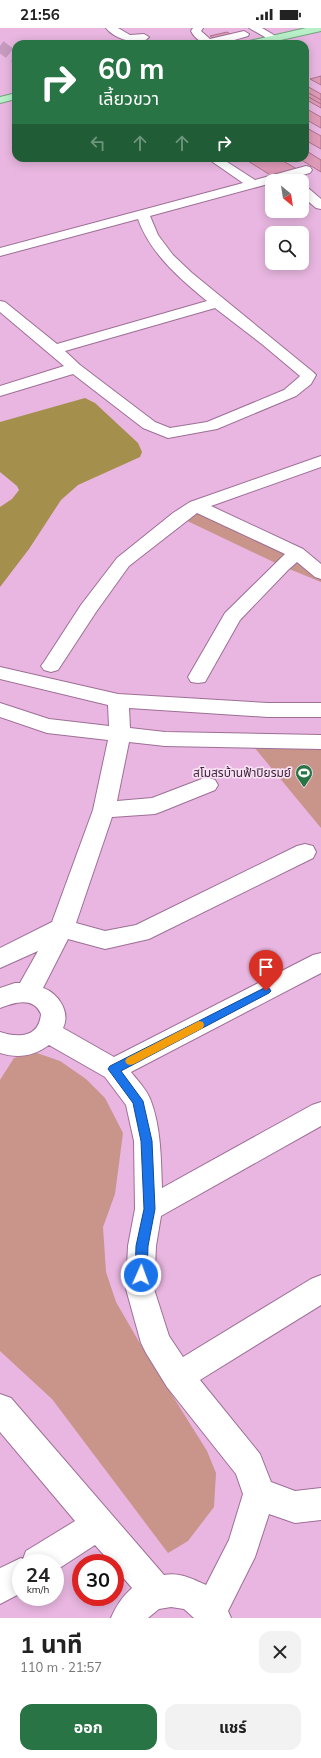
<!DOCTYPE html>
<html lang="th">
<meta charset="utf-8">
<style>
:root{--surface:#fff;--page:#f2f2f2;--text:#222;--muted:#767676;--accent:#287444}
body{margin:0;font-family:Mulish,"Noto Sans Thai",sans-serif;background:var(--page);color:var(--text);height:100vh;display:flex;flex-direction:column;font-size:15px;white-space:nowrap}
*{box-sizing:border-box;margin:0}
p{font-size:13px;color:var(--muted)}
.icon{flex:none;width:22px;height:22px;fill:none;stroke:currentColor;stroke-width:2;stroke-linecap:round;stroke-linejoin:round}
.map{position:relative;height:1590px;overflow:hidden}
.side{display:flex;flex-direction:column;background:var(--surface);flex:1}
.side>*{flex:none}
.guide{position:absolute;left:12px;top:12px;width:297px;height:122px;border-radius:12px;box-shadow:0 2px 10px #0003;background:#287444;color:#fff;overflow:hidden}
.needle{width:26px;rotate:150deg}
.fabs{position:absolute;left:265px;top:146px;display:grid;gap:8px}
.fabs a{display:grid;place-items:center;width:44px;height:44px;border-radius:8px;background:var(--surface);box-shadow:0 2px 10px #0003;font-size:20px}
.speed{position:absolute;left:12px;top:1526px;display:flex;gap:8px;font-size:20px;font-weight:700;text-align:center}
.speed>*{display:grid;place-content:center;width:52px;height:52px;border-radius:50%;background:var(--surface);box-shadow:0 2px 10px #0003;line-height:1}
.speed small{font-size:10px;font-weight:400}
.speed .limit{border:6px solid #d22;background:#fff;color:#111}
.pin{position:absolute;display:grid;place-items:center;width:34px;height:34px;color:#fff;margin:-41px -17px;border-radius:50% 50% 50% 0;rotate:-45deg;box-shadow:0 0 4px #0007}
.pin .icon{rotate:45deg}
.me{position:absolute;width:44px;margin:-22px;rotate:2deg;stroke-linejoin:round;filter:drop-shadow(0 0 3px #0008)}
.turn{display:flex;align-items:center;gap:14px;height:84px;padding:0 20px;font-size:18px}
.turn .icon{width:52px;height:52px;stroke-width:2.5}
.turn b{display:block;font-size:28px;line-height:34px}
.lanes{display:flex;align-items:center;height:38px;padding:0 20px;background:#0003;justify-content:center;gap:20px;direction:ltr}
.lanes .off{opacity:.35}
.round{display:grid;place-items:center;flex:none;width:42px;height:42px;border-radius:12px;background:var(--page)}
.summary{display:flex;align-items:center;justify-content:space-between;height:68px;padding:0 20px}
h1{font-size:24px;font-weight:700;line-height:30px}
.cta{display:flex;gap:8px;margin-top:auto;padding:8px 20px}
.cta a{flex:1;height:46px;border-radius:12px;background:var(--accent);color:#fff;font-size:16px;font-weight:700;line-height:46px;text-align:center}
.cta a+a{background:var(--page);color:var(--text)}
.status{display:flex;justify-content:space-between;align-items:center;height:28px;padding:0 20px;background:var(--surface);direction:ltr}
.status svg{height:11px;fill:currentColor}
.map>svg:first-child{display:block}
.green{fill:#c99489}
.water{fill:#a48f4c}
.building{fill:#de9ab7;stroke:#ad738c}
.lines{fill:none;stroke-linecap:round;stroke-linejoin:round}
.minor-tunnel{stroke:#c69abf;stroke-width:12;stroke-dasharray:12 6;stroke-linecap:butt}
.minor-casing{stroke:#9e6f96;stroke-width:2}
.major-casing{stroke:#6ea37e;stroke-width:2}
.minor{fill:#fff;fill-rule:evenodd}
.major{fill:#b8efc8;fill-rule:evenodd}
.route{fill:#1a73e8;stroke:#114b97}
.slow{fill:#f59e0b}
.labels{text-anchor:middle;stroke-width:3.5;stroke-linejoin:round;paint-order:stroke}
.poi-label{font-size:12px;fill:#3d293a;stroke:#fae0f5;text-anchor:end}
</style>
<div class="status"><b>21:56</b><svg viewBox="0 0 49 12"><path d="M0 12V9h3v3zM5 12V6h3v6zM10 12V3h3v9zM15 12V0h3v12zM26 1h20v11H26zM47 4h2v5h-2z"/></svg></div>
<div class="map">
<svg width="321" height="1590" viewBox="0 0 321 1590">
<rect width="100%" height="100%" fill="#e8b6e0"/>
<!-- green -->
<g class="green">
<path d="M197 478 321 535V554L282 538 179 489Z"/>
<path d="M254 719 321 720V800Z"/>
<path d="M34 1024 60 1033 86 1051 105 1070 123 1105 115 1166 103 1199 106 1244 116 1274 142 1319 207 1423 216 1445 214 1479 188 1513 168 1525 52 1371 0 1323V1052L14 1030Z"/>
</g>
<!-- water -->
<path class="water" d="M85 370 95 375 138 415 142 424 140 429 78 457 61 472 29 521 0 559V479L12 471 19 462 17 458 0 444V394Z"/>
<!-- building -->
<g class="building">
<path d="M227 4 232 7 215 11 210 8Z"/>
<path d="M321 48V57L310 51Z"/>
<path d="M305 57 321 66V72L305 63Z"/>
<path d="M305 63 321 72V76L305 67Z"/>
<path d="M305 67 321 76V80L305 71Z"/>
<path d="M305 80 321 89V100L305 91Z"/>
<path d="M305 99 321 108V121L305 112Z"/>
<path d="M305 122 321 132V144L298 130H305Z"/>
<path d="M243 130H278L297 141 272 148Z"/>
</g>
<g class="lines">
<!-- minor-tunnel -->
<path class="minor-tunnel" d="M0 18 16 30"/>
<defs>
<g id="minor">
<path d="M106 0H118L130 7 144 6 149 9C140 20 113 10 106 0Z"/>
<path d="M193 0H203L201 3 210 11 244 3 249 6 248 8C229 13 202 25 191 3Z"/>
<path d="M249 0H262L279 10 278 12H270Z"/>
<path d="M207 130H221L255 152 306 138 310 139 312 142 310 145 279 153H272V155L150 188 158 207 173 227 192 245 313 344 316 347 311 356 296 368 217 401 168 410 143 400 73 346 0 368V358L64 338 0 284V273L5 274 57 316 207 273C180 251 150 225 138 191L0 228V220L243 155ZM215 280 263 317 300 348 298 350 284 362 207 394 170 400 155 394 80 337 65 323Z"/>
<path d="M302 158 307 159 321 171V181L316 180 302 168Z"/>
<path d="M321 428V439L211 478 303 521 321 536V551L315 549 297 534 288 542 240 592 205 654 198 655 191 654 188 649 225 585 285 526 197 485 129 538 96 584 58 642 51 644 44 642 41 638 44 634 81 577 117 530 173 485 190 474Z"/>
<path d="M0 639 118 666 268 675H321V689H268L129 680 130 700 165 704 321 707V721L165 718 129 714 117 773 152 770 207 749 215 752 218 757 215 762 163 783 155 786 112 789 76 895 105 903 136 897 297 818 305 816 313 818 316 824 313 830 149 911 105 921 68 911 43 960C58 965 71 984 63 1000L114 1029 313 927 321 925V945L131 1044C138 1053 147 1062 151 1073 161 1100 161 1131 162 1160L312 1077 321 1074V1098L161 1188 156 1218 154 1261 169 1308 183 1329 311 1251 321 1247V1277L200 1352 260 1426 271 1454 295 1463 321 1460V1492L295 1495 269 1486 255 1529 228 1583 231 1590H194L184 1581 171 1579 159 1581 148 1590H111C116 1578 122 1569 132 1560L115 1540V1535H111L95 1517 55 1543V1535H21V1565L0 1576V1540L21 1530 23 1531 26 1523 75 1493 0 1404V1366L11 1370 164 1547C180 1544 192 1551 206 1557L229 1512 243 1466 236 1446 167 1359 146 1325 141 1315 126 1261 128 1218 135 1181 134 1113 126 1077 105 1049 49 1017C34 1028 18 1031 0 1025V1004C18 1010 39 1010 41 986 33 968 14 975 0 980V960L15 955H20L38 923 0 940V920L52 894 93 782 108 712 47 705 0 689V675L49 691 109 698 108 677 0 651Z"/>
</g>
<g id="major">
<path d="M306 0H321V3L263 16H244L245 14Z"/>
<path d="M16 65V71L0 75V69Z"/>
</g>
</defs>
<!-- minor casing -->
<use href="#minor" class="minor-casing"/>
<!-- major casing -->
<use href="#major" class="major-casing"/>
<!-- minor -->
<use href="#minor" class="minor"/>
<!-- major -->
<use href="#major" class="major"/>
</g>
<!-- route -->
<path class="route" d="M266 959 269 960 271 963 269 965 121 1043 143 1073 152 1113 155 1181 148 1218 147 1247 145 1251 141 1253 137 1251 135 1247 136 1218 144 1181 141 1113 133 1075 108 1041 110 1038Z"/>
<!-- slow -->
<path class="slow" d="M199 993 203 994 204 997 203 1000 134 1036 130 1037 127 1036 125 1033 127 1030Z"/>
<!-- icons -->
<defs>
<symbol id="stadium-pin" viewBox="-11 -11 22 30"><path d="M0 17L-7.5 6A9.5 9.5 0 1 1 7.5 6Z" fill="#287444" stroke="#fae0f5"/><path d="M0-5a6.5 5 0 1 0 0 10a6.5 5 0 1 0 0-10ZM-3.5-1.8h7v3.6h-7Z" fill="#fff"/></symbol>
</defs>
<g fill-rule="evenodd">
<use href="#stadium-pin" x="294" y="735" width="20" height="27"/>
</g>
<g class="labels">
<!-- poi labels -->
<g class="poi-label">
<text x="291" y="749">สโมสรบ้านฟ้าปิยรมย์</text>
</g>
</g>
</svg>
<div class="fabs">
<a><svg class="needle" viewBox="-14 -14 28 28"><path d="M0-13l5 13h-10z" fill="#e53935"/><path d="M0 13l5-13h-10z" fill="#767676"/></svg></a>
<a><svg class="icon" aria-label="search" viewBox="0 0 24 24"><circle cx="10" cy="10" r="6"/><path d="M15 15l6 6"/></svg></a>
</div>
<div class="speed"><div>24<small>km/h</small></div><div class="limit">30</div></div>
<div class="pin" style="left:266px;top:963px;background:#d93025"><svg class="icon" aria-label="arrive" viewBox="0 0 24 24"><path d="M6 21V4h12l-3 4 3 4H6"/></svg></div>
<svg class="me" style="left:141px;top:1247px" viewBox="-20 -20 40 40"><circle r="17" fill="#1a73e8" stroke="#fff" stroke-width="3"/><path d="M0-11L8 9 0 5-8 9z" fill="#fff"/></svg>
<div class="guide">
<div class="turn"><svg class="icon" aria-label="right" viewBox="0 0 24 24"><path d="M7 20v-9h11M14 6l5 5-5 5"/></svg><div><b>60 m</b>เลี้ยวขวา</div></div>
<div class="lanes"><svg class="icon off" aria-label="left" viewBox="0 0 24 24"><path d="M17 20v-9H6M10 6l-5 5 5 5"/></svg><svg class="icon off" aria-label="ahead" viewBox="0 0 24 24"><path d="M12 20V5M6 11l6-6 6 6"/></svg><svg class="icon off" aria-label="ahead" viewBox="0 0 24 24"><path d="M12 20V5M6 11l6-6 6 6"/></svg><svg class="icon" aria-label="right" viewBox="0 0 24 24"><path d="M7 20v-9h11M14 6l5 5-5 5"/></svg></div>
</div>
</div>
<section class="side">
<div class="summary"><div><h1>1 นาที</h1><p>110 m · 21:57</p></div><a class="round"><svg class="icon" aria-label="close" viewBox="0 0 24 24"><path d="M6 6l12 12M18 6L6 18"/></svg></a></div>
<div class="cta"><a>ออก</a><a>แชร์</a></div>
</section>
